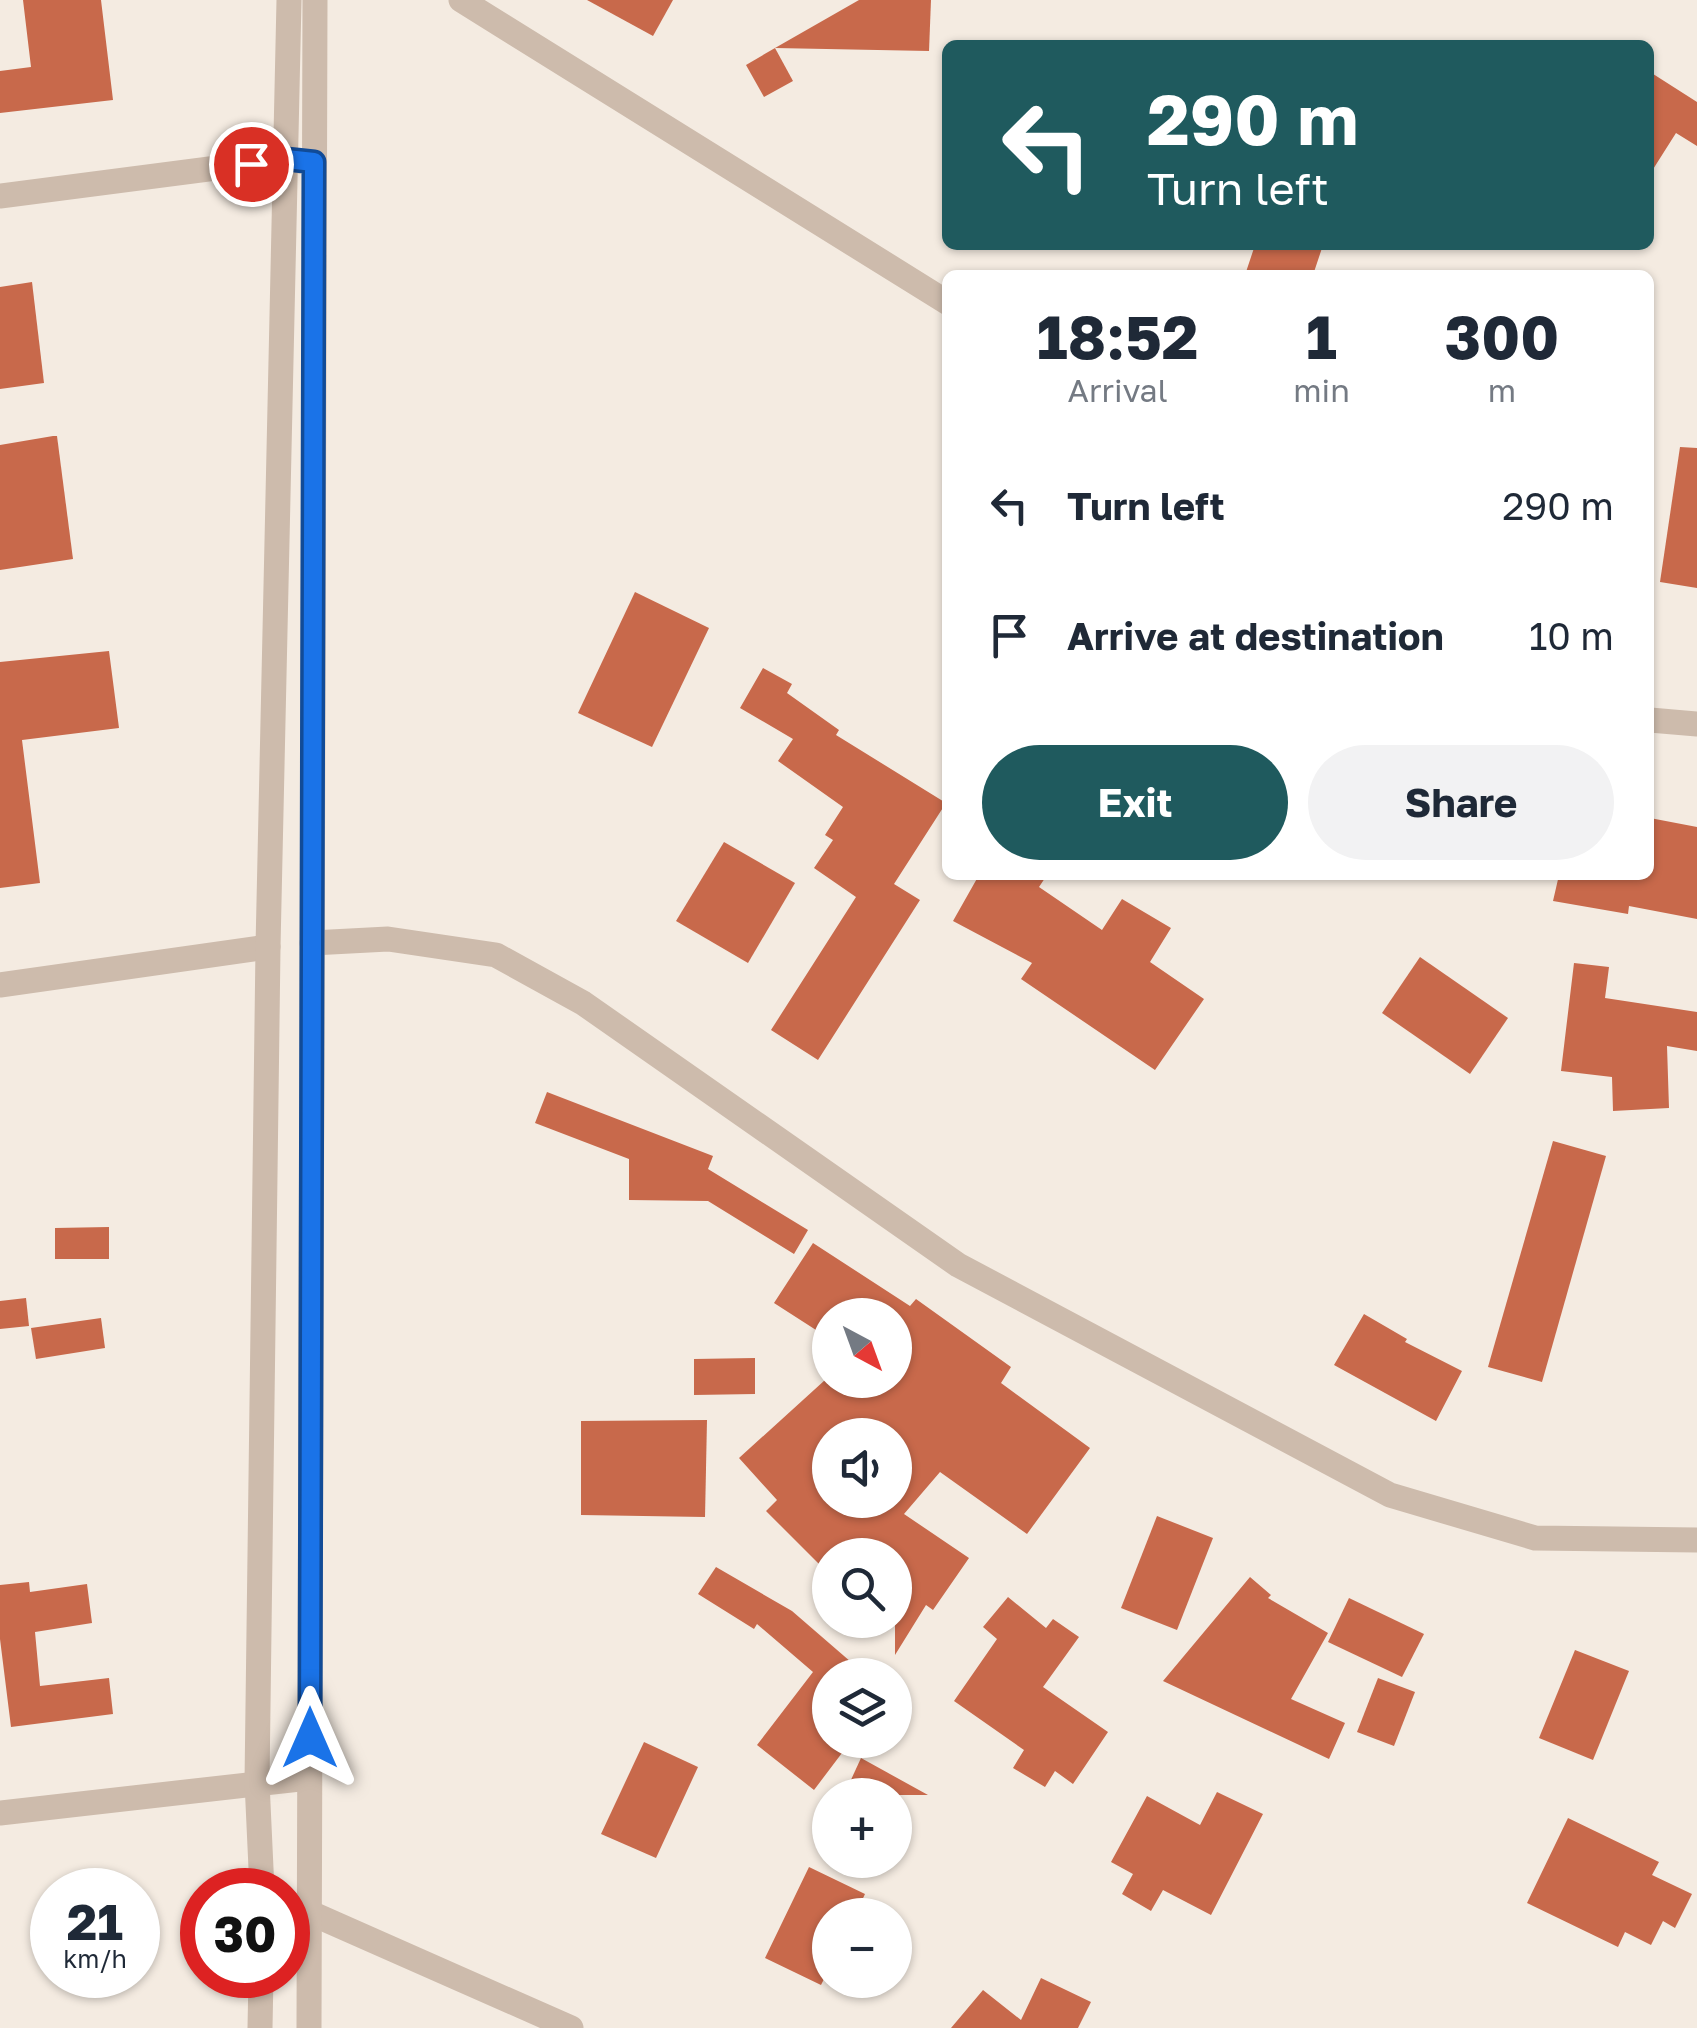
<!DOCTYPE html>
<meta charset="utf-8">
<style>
:root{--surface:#fff;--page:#f2f2f3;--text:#1f2937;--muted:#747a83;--accent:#1f5a5e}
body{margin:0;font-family:"Golos Text",sans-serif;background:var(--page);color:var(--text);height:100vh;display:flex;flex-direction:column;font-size:38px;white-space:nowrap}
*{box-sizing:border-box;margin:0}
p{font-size:32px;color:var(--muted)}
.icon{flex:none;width:55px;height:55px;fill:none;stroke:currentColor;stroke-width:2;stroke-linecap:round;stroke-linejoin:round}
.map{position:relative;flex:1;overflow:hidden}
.panel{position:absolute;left:942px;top:270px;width:712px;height:610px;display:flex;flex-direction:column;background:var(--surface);border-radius:15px;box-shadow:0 2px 8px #0004}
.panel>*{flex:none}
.banner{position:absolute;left:942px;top:40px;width:712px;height:210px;border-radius:15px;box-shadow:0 2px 8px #0004;background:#1f5a5e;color:#fff;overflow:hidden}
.needle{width:65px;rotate:139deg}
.fabs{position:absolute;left:812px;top:1298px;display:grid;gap:20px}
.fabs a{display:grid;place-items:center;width:100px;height:100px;border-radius:50%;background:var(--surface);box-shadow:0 2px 8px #0004;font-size:50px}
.speed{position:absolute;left:30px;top:1868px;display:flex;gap:20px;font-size:50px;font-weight:700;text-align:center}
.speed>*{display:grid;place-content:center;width:130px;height:130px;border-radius:50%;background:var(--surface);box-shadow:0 2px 8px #0004;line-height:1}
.speed small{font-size:25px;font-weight:400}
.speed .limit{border:15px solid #d22;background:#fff;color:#111}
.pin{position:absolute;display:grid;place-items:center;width:85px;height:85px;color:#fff;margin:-42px;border:5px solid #fff;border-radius:50%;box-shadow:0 2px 10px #0007}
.me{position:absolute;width:110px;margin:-55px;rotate:0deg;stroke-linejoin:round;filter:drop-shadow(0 0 8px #0008)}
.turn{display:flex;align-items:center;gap:35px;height:210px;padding:0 40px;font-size:45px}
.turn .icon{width:130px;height:130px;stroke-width:2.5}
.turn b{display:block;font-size:70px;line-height:85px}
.eta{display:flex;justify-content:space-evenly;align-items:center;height:170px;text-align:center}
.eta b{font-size:60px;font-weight:700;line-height:70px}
.action{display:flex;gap:20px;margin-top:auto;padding:20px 40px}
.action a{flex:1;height:115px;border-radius:60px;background:var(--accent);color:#fff;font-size:40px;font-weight:700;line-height:115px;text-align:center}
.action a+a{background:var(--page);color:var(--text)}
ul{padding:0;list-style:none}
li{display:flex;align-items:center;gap:30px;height:130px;padding:0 40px}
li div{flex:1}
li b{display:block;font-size:38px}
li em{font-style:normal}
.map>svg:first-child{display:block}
.building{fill:#c8694b;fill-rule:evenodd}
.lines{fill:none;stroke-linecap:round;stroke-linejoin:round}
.street{stroke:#cdbbac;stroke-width:25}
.route-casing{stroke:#114b97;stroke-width:25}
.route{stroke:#1a73e8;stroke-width:18}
</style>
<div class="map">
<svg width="1697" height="2028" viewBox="0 0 1697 2028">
<rect width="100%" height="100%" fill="#f4ebe1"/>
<!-- building -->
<g class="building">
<path d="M23 0H101L113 100 0 113V71L31 67Z"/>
<path d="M587 0H673L653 36Z"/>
<path d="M859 0H931L929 51 775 48Z"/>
<path d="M775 48 793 81 764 97 746 65Z"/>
<path d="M1650 72 1697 102V146L1676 133 1650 174Z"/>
<path d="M1255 245H1323L1313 275H1245Z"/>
<path d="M32 282 44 383 0 389V287Z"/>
<path d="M53 436H57L73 559 0 570V445Z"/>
<path d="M1680 447 1697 448V588L1660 582Z"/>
<path d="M635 592 709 628 652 747 578 713Z"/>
<path d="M109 651 119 728 22 740 40 883 0 888V662Z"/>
<path d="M763 668 792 684 787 693 839 730 836 735 946 803 894 884 920 900 818 1060 771 1030 856 897 814 868 833 840 825 835 843 807 778 761 793 739 740 708Z"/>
<path d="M1650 818 1697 827V919L1629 906 1628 914 1553 901 1559 875H1650Z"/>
<path d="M724 842 795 883 748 963 676 921Z"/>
<path d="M979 875H1047L1039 887 1102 930 1122 899 1171 928 1150 962 1204 999 1155 1070 1021 979 1032 963 953 921Z"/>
<path d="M1420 957 1508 1018 1470 1074 1382 1013Z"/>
<path d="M1574 963 1609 967 1605 998 1697 1012V1051L1667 1046 1669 1108 1613 1111 1612 1077 1561 1071Z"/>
<path d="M547 1092 713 1156 708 1169 808 1230 794 1254 708 1201 629 1200V1159L535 1123Z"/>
<path d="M1553 1141 1606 1156 1542 1382 1488 1367Z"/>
<path d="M109 1227V1259H55V1228Z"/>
<path d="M813 1243 910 1306 916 1299 1011 1367 1001 1383 1090 1448 1027 1534 940 1472 904 1514 969 1558 933 1610 926 1605 895 1655V1555H830V1575L766 1511 777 1500 739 1458 825 1380H895V1315H830V1339L774 1303ZM830 1435H895V1500H830Z"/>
<path d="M26 1298 29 1326 0 1329V1301Z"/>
<path d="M1364 1314 1407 1339 1405 1342 1462 1371 1436 1421 1334 1365Z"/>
<path d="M101 1318 105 1348 36 1359 31 1328Z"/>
<path d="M755 1358V1394L694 1395V1359Z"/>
<path d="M707 1420 705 1517 581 1515V1421Z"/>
<path d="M1157 1516 1213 1538 1177 1630 1121 1608Z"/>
<path d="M716 1567 792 1611 866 1675H830V1741L845 1749 814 1790 757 1745 813 1672 757 1624 754 1629 698 1594Z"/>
<path d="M1250 1577 1271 1595 1268 1598 1328 1633 1291 1699 1345 1723 1329 1759 1163 1681Z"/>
<path d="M29 1582 30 1592 87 1584 92 1623 35 1632 40 1686 109 1678 113 1714 11 1727 0 1639V1585Z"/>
<path d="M1008 1597 1046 1628 1053 1619 1079 1637 1043 1687 1108 1732 1073 1784 1055 1771 1045 1787 1013 1768 1024 1750 954 1701 997 1639 983 1627Z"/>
<path d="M1349 1598 1424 1634 1402 1677 1328 1642Z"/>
<path d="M1575 1650 1629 1671 1593 1760 1539 1738Z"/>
<path d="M1378 1678 1415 1692 1394 1746 1357 1732Z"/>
<path d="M644 1742 698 1767 656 1858 601 1834Z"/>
<path d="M861 1758 928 1795H844Z"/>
<path d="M1217 1792 1263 1814 1211 1915 1163 1890 1151 1911 1122 1894 1133 1874 1111 1862 1147 1796 1200 1825Z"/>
<path d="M1568 1818 1659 1862 1652 1875 1692 1894 1675 1928 1663 1921 1651 1945 1625 1932 1618 1947 1527 1903Z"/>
<path d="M809 1867 865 1894 855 1915H830V1967L821 1985 765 1958Z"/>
<path d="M1041 1978 1091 2002 1078 2028H951L983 1990 1021 2020Z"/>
</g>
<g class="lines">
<!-- street -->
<g class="street">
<path d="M461 0 948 303"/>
<path d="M0 196 286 159 299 161"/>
<path d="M1650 720 1697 724"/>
<path d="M312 943 388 939 496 955 583 1003 958 1265 1390 1495 1535 1538 1697 1540"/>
<path d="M0 985 268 947"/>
<path d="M0 1813 309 1778"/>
<path d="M262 1890 257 1782 268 947 289 0"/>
<path d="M288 1903 571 2028"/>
<path d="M260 2028 261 1975"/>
<path d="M309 2028 315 0"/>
</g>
</g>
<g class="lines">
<defs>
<path id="route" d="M251 164 286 159 314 162 310 1738"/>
</defs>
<!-- route casing -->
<use href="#route" class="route-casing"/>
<!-- route -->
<use href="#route" class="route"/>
</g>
</svg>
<div class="fabs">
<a><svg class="needle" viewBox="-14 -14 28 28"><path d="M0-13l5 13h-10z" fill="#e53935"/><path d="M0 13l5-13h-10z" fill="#747a83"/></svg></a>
<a><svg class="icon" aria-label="sound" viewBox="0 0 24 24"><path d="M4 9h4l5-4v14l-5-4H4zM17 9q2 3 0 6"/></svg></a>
<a><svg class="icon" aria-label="search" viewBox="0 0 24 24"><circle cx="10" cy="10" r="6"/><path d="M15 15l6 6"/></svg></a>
<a><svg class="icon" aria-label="layers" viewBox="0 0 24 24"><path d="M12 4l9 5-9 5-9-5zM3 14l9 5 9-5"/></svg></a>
<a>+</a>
<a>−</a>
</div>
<div class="speed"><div>21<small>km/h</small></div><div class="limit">30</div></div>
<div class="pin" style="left:251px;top:164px;background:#d93025"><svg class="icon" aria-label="arrive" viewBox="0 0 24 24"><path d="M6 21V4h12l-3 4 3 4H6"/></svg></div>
<svg class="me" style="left:310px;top:1738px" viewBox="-20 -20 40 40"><path d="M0-17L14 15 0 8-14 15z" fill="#1a73e8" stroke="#fff" stroke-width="4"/></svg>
<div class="banner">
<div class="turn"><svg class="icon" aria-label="left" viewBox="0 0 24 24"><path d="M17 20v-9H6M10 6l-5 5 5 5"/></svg><div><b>290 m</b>Turn left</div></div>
</div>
<section class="panel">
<div class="eta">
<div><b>18:52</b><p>Arrival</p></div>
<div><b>1</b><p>min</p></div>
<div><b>300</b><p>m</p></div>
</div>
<ul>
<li><svg class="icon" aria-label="left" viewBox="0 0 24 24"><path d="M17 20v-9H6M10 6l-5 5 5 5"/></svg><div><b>Turn left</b></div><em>290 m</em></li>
<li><svg class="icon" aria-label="arrive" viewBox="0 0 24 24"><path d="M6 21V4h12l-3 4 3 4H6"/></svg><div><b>Arrive at destination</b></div><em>10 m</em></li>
</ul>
<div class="action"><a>Exit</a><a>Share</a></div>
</section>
</div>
